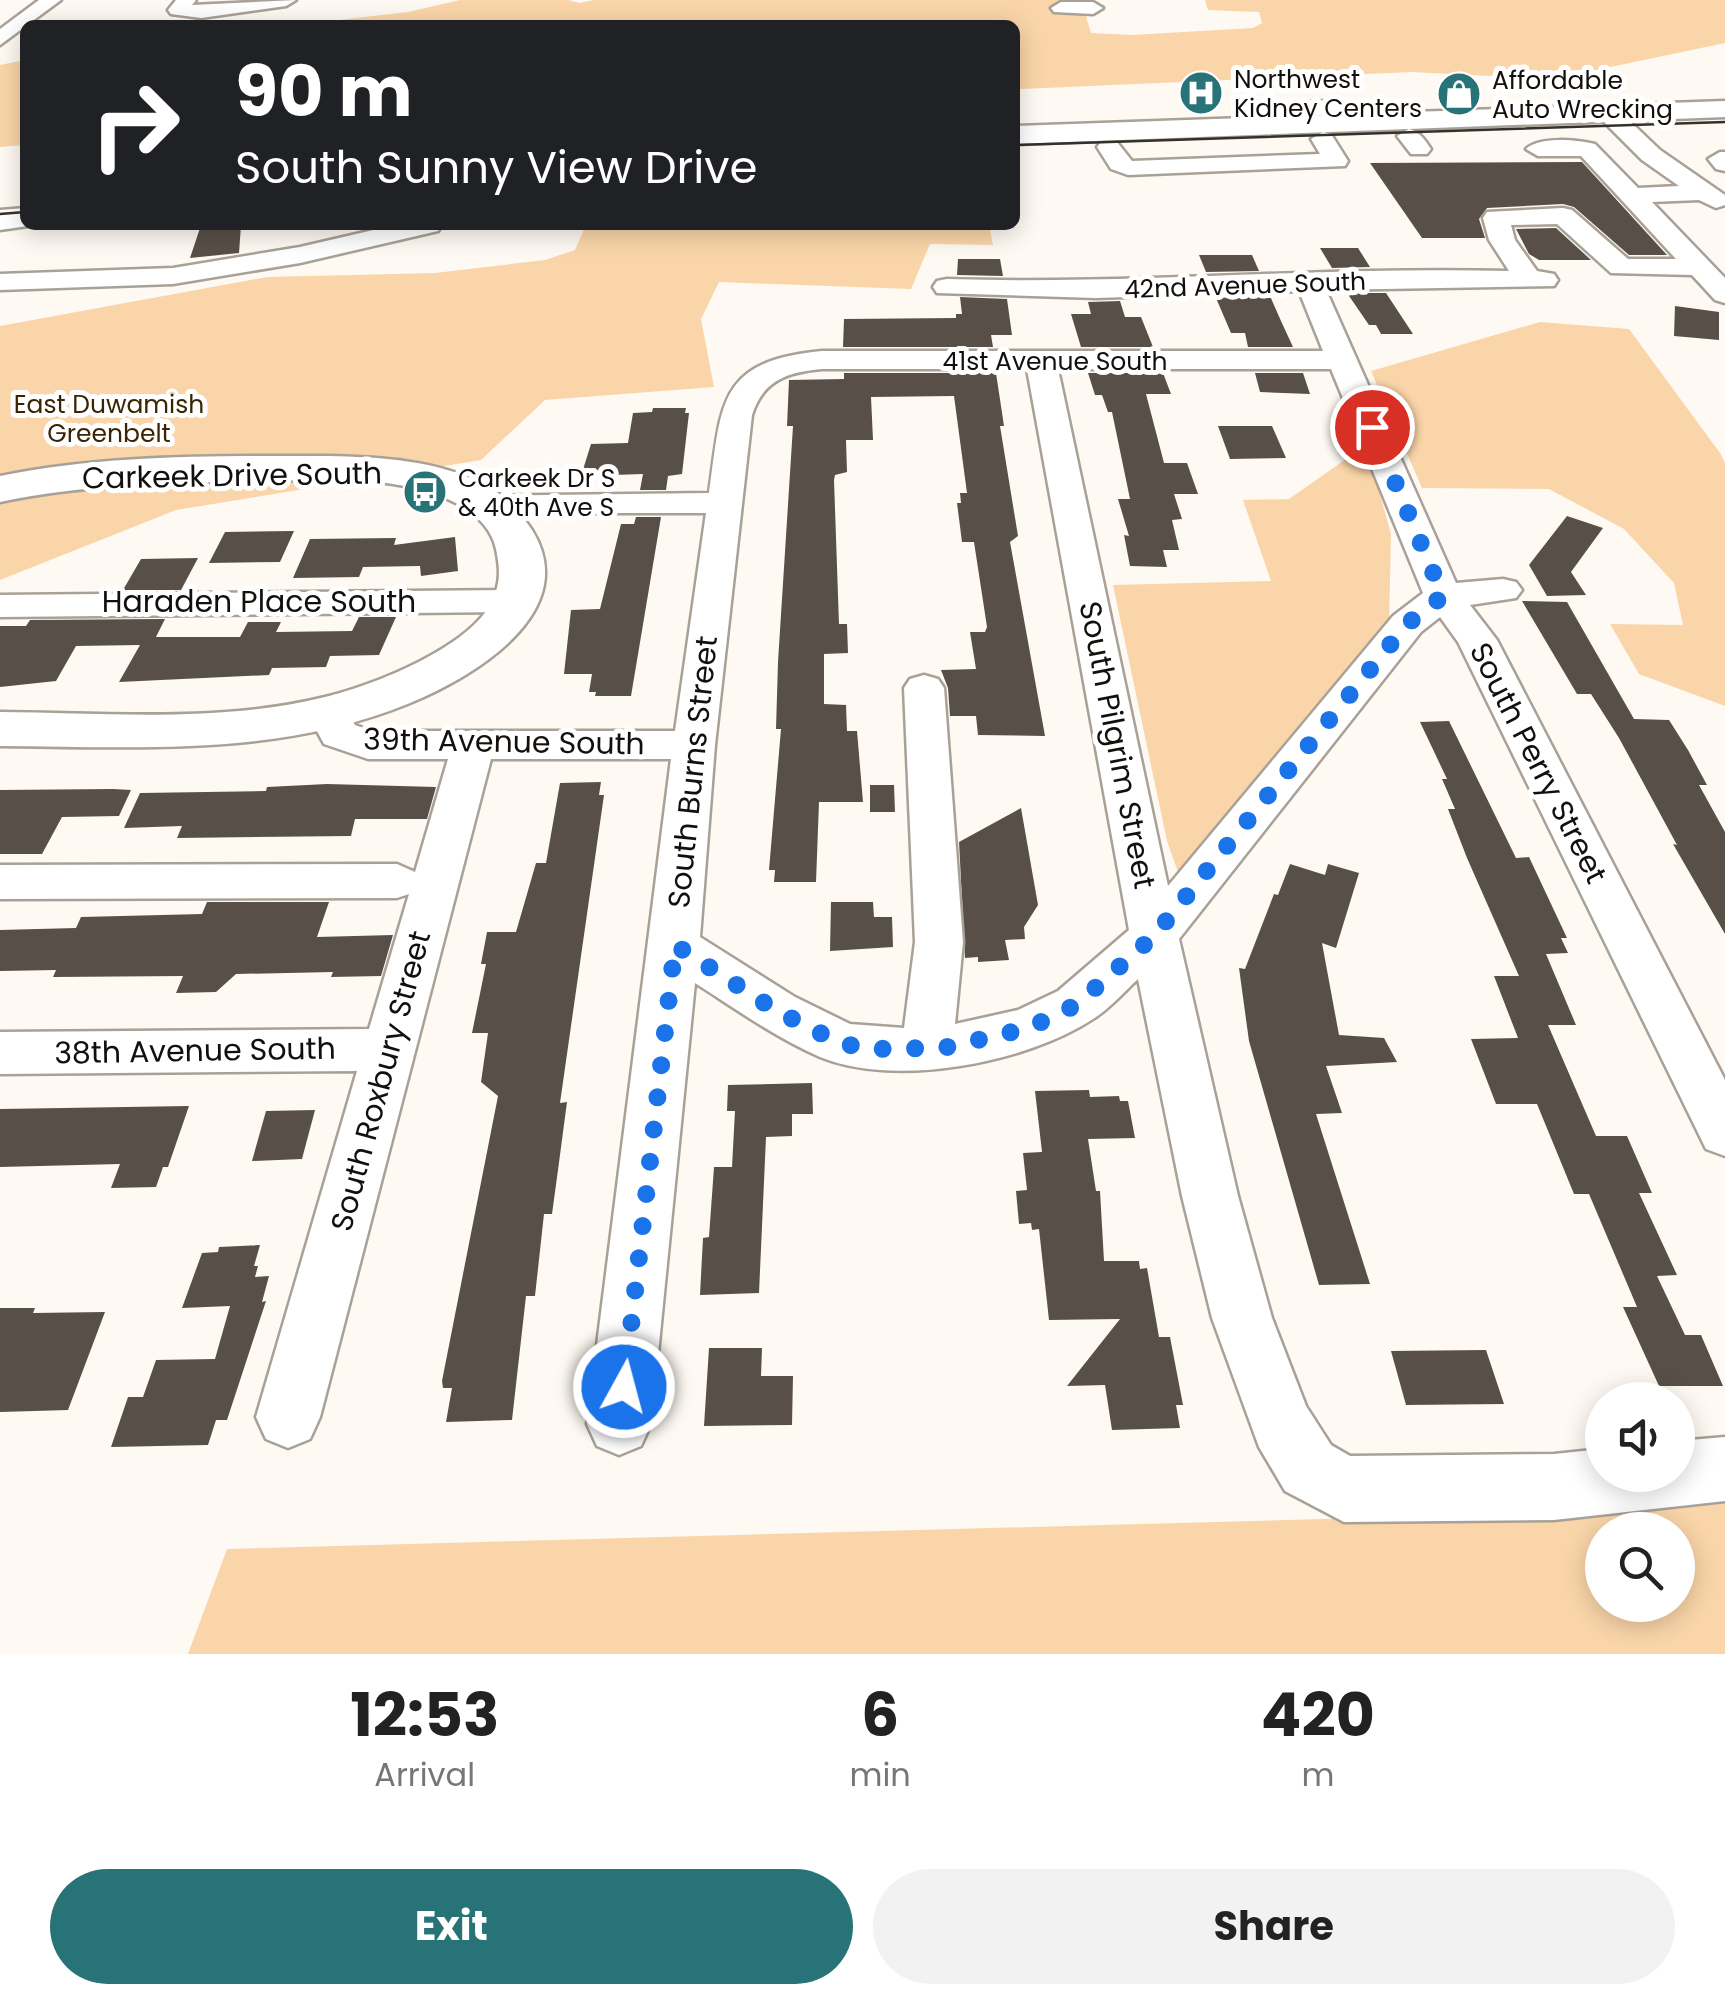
<!DOCTYPE html>
<style>
:root{--surface:#fff;--page:#f2f2f2;--text:#222;--muted:#767676;--accent:#287377}
body{margin:0;font-family:Poppins,sans-serif;background:var(--page);color:var(--text);height:100vh;display:flex;flex-direction:column;font-size:38px;white-space:nowrap}
*{box-sizing:border-box;margin:0}
p{font-size:32px;color:var(--muted)}
.icon{flex:none;width:55px;height:55px;fill:none;stroke:currentColor;stroke-width:2;stroke-linecap:round;stroke-linejoin:round}
.map{position:relative;height:1654px;overflow:hidden}
.panel{display:flex;flex-direction:column;background:var(--surface);flex:1}
.panel>*{flex:none}
.hud{position:absolute;left:20px;top:20px;width:1000px;height:210px;border-radius:15px;box-shadow:0 5px 25px #0003;background:#202124;color:#fff;overflow:hidden}
.controls{position:absolute;left:1585px;top:1382px;display:grid;gap:20px}
.controls a{display:grid;place-items:center;width:110px;height:110px;border-radius:50%;background:var(--surface);box-shadow:0 5px 25px #0003;font-size:50px}
.pin{position:absolute;display:grid;place-items:center;width:85px;height:85px;color:#fff;margin:-42px;border:5px solid #fff;border-radius:50%;box-shadow:0 2px 10px #0007}
.me{position:absolute;width:110px;margin:-55px;rotate:7deg;stroke-linejoin:round;filter:drop-shadow(0 0 8px #0008)}
.turn{display:flex;align-items:center;gap:35px;height:210px;padding:0 50px;font-size:45px}
.turn .icon{width:130px;height:130px;stroke-width:2.5}
.turn b{display:block;font-size:70px;line-height:85px}
.eta{display:flex;justify-content:space-evenly;align-items:center;height:170px;text-align:center}
.eta b{font-size:60px;font-weight:700;line-height:70px}
.cta{display:flex;gap:20px;margin-top:auto;padding:20px 50px}
.cta a{flex:1;height:115px;border-radius:60px;background:var(--accent);color:#fff;font-size:40px;font-weight:700;line-height:115px;text-align:center}
.cta a+a{background:var(--page);color:var(--text)}
.map>svg:first-child{display:block}
.green{fill:#fad5a9;fill-rule:evenodd}
.building{fill:#585048}
.lines{fill:none;stroke-linecap:round;stroke-linejoin:round}
.minor-casing{stroke:#a9a197;stroke-width:5}
.major-casing{stroke:#a9a197;stroke-width:5}
.minor{fill:#fff;fill-rule:evenodd}
.major{fill:#fff;fill-rule:evenodd}
.tram{stroke:#34312d;stroke-width:2.5}
.route{stroke:#1a73e8;stroke-width:18;stroke-dasharray:0 32.4}
.labels{text-anchor:middle;stroke-width:10;stroke-linejoin:round;paint-order:stroke}
.far-poi-label{font-size:25px;fill:#120f0c;stroke:#fff;text-anchor:start}
.far-street-label{font-size:25px;fill:#120f0c;stroke:#fff}
.far-park-label{font-size:25px;fill:#3b2403;stroke:#fff}
.street-label{font-size:30px;fill:#120f0c;stroke:#fff}
</style>
<div class="map">
<svg width="1725" height="1654" viewBox="0 0 1725 1654">
<rect width="100%" height="100%" fill="#fef9f2"/>
<!-- green -->
<g class="green">
<path d="M460 0H568L579 3 594 0H1081L1091 33 1132 35 1253 28 1262 23 1259 12 1208 10 1205 0H1725V43L1553 79 1412 72 1022 89H1015V25H295L408 12Z"/>
<path d="M25 60V145L0 147V65Z"/>
<path d="M586 225H989L993 245 930 244 911 289 719 282 701 319 714 387 545 400 481 460 176 510 0 580V326L267 277 435 273 545 260 575 250Z"/>
<path d="M1540 322 1629 329 1720 453 1725 463V706L1639 674 1610 624 1683 625 1674 583 1624 529 1549 489 1422 488 1371 371Z"/>
<path d="M1366 445 1391 534 1389 624 1178 872 1167 841 1113 585 1271 581 1243 500 1289 499Z"/>
<path d="M1725 1494V1654H188L227 1549 1578 1512ZM1602 1530H1678V1605H1602Z"/>
</g>
<!-- building -->
<g class="building">
<path d="M1582 162 1667 255H1629L1574 207 1563 204 1487 208 1479 219 1485 238H1422L1370 163Z"/>
<path d="M201 225H241L239 253 190 258Z"/>
<path d="M1556 228 1591 260H1539L1529 254 1516 229Z"/>
<path d="M1320 248H1358L1370 267 1332 268Z"/>
<path d="M1199 255H1252L1259 271 1206 272Z"/>
<path d="M958 259H1000L1003 276 957 275Z"/>
<path d="M1347 293H1386L1413 334H1381L1376 325H1369Z"/>
<path d="M1270 296 1281 321 1293 347H1248L1245 333H1231L1216 298Z"/>
<path d="M960 297 1007 299 1012 335H991L993 347H843L844 319 956 318V314H962Z"/>
<path d="M1120 301 1125 317H1141L1153 347H1081L1071 314H1091L1088 302Z"/>
<path d="M1675 306 1719 312V340L1674 336Z"/>
<path d="M844 373H996L1004 426H1000L1018 536 1010 542 1045 736 978 735 976 716H950L948 688 941 670 976 669 970 632H985L987 627 974 542H962L957 503H961L960 493H967L954 396 871 397 873 440H846L847 472 835 475 834 480 839 624H847L848 653 824 654V704L846 705 847 731H857L863 802H819L816 882H774L775 870H769L781 729H776L778 662 793 426H787L789 380 844 379Z"/>
<path d="M1088 373H1163L1171 394H1146L1164 463H1187L1198 494H1174L1182 519 1172 520 1179 550H1163L1167 567 1130 566 1124 535 1129 536 1118 499H1130L1112 412H1108L1102 395H1095Z"/>
<path d="M1255 373H1303L1310 394 1260 392Z"/>
<path d="M653 408H686L685 413H689L682 474 668 476 666 490H640L643 474 581 476 591 444 628 443 633 413 652 412Z"/>
<path d="M1218 426H1272L1286 458 1230 459Z"/>
<path d="M1567 516 1603 528 1571 572 1586 595 1547 596 1529 565Z"/>
<path d="M636 517H661L631 696H595L596 692H589L592 674H564L571 610 600 609 621 524H634Z"/>
<path d="M294 531 280 562 209 563 225 532Z"/>
<path d="M455 537 458 571 421 576 420 566 363 567 359 577 293 578 310 539 396 538 394 545Z"/>
<path d="M198 558 181 590H123L141 559Z"/>
<path d="M1522 601 1567 602 1634 719 1669 720 1688 750 1707 785H1699L1725 832V934L1673 844 1677 845 1619 738 1591 694H1577Z"/>
<path d="M359 617H396L379 655 330 656 326 667 272 668 269 675 119 682 140 645 76 646 56 681 0 687V626H26L30 620 165 619 156 637H240L248 622H281L276 632 352 631Z"/>
<path d="M1449 721 1516 858 1529 857 1567 938H1561L1568 953 1546 954 1576 1025H1548L1596 1136H1627L1652 1193H1639L1677 1275 1657 1276 1685 1335H1701L1723 1386H1659L1623 1307H1637L1589 1194H1574L1537 1104H1496L1471 1039 1518 1038 1494 976H1519L1467 858 1448 809H1455L1442 779H1447L1420 722Z"/>
<path d="M601 782 599 795H604L560 1103 567 1102 558 1170 552 1214H544L535 1296H526L512 1420 446 1422 452 1388H443L442 1381 498 1096 481 1082 488 1033H472L486 964H481L487 932H516L536 863H546L560 783Z"/>
<path d="M327 784 436 787 427 819H355L351 836 177 838 182 826 124 828 140 793 266 791 267 787Z"/>
<path d="M870 785H894L895 812H870Z"/>
<path d="M113 789 131 790 119 816 62 817 42 854H0V790Z"/>
<path d="M1021 808 1038 905 1024 927 1025 939 1005 940 1009 960 978 962V957L965 958 959 842Z"/>
<path d="M1290 864 1325 875 1328 864 1359 873 1336 948 1322 943 1339 1035 1384 1038 1397 1062 1326 1066 1342 1113 1316 1114 1370 1284 1319 1285 1249 1041 1239 968 1245 969 1274 894 1278 895Z"/>
<path d="M207 902H329L317 937 393 935 381 976 331 977 333 972 236 974 216 992 176 993 183 976 53 977 56 970 0 971V930L76 928 81 917 202 914Z"/>
<path d="M831 902H873L874 917H892L893 947 830 951Z"/>
<path d="M812 1083 813 1114H792V1136L766 1137 759 1293 700 1295 703 1238 709 1237 714 1167H732L735 1111H727L728 1085Z"/>
<path d="M1089 1090 1090 1097 1119 1096 1120 1101H1128L1135 1138 1088 1139 1096 1191H1100L1104 1261H1139L1140 1269 1147 1268 1159 1337H1170L1183 1405H1176L1180 1428 1112 1430 1105 1385 1067 1386 1120 1319 1049 1320 1039 1229 1032 1230 1031 1223 1019 1224 1016 1191 1027 1190 1023 1153 1042 1152 1035 1091Z"/>
<path d="M189 1106 168 1167H163L156 1187 111 1188 120 1164 0 1167V1109Z"/>
<path d="M315 1110 302 1159 252 1161 266 1111Z"/>
<path d="M260 1245 254 1266H258L255 1277 269 1276 262 1302 266 1301 227 1420H216L208 1445 111 1447 128 1397H143L156 1360 215 1359 230 1306 182 1308 202 1253 218 1252 219 1247Z"/>
<path d="M0 1308H35L33 1313 105 1312 68 1410 0 1412Z"/>
<path d="M709 1348H762L761 1376H793L792 1425 704 1426Z"/>
<path d="M1486 1350 1504 1404 1406 1405 1391 1351Z"/>
</g>
<g class="lines">
<defs>
<g id="minor">
<path d="M39 0H61L0 45V29Z"/>
<path d="M176 0H196L192 5 296 0 286 6 201 18 171 14 168 10Z"/>
<path d="M1061 2H1093L1103 8 1093 14 1054 12 1051 8Z"/>
<path d="M1329 101C1340 104 1349 113 1356 123L1352 128H1336L1323 115 1307 116 1296 109 1307 102Z"/>
<path d="M1609 107 1617 109 1660 150 1725 195V205L1716 208 1699 200 1652 202 1725 278V303L1715 300 1692 275 1611 273 1557 224 1511 225 1515 240 1537 271 1554 274 1558 280 1554 286 1326 290 1456 583 1503 579 1516 582 1522 590 1516 598 1470 605 1497 640 1725 1080V1156L1706 1149 1458 642 1440 617 1421 632 1179 939 1238 1196 1272 1318 1306 1406 1331 1445 1350 1456 1554 1454 1602 1449V1475H1678V1441L1725 1437V1501L1554 1520 1344 1522 1285 1491 1259 1447 1212 1318 1182 1196 1138 979C1124 992 1109 1009 1093 1019 1026 1063 895 1088 820 1057 776 1038 736 1009 695 983L651 1424 641 1446 619 1455 597 1446 587 1424 671 759H491L320 1417 310 1439 288 1448 266 1439 256 1417 357 1071 0 1074V1032L369 1029 409 894 397 898 0 899V865L397 864 415 872 448 759H368L324 744 307 713 313 704 328 700 343 704 355 725 372 731H675L706 513H485L473 510 468 503 473 496 709 493C722 403 717 361 822 351H1323L1299 291 1096 298 937 293 933 287 937 281 947 279C1134 285 1321 266 1509 271L1489 240 1483 218 1487 212 1563 208 1572 210 1628 259H1676L1581 156H1538L1526 149C1540 136 1577 140 1595 144L1638 188 1679 186 1642 160 1601 119 1598 114ZM822 369H1027L1129 930 1058 991 1018 1010 955 1024 963 942 944 688 938 679 924 675 910 679 904 688 915 942 904 1028 850 1024 795 997 700 937 715 745 752 415C763 380 788 372 822 369ZM1058 369H1331L1423 593 1393 616 1168 886Z"/>
<path d="M1409 129C1420 132 1425 140 1431 149L1427 154H1411L1397 136Z"/>
<path d="M1323 132 1331 134 1348 161 1345 166 1128 175 1111 169 1097 147 1101 142H1117L1132 161 1320 154 1311 139Z"/>
<path d="M1720 152H1725V171L1716 169 1708 159Z"/>
<path d="M395 225H442L438 231 300 263 173 284 0 290V274L173 268 300 247Z"/>
<path d="M517 590 530 593 536 601 530 609 517 612 0 617V595Z"/>
</g>
<g id="major">
<path d="M1725 101V117L1015 144V126Z"/>
<path d="M25 208V225H35L0 230V210Z"/>
<path d="M328 456C379 457 437 460 483 484 504 494 519 511 532 530 583 612 473 677 410 703 279 757 139 747 0 746V712C107 713 220 723 325 697 372 686 471 647 492 601 501 583 500 568 496 549 489 516 453 499 423 490 370 476 311 480 257 481 170 483 85 484 0 502V476C108 454 219 456 328 456Z"/>
</g>
</defs>
<!-- minor casing -->
<use href="#minor" class="minor-casing"/>
<!-- major casing -->
<use href="#major" class="major-casing"/>
<!-- minor -->
<use href="#minor" class="minor"/>
<!-- major -->
<use href="#major" class="major"/>
<!-- tram -->
<g class="tram">
<path d="M1015 145 1725 122"/>
<path d="M0 214 25 212"/>
</g>
</g>
<g class="lines">
<!-- route -->
<path class="route" d="M624 1387 675 945 777 1011 838 1042 866 1049 943 1048 1029 1028 1076 1005 1154 936 1407 624 1443 596 1372 427"/>
</g>
<!-- icons -->
<defs>
<symbol id="hospital-disc" viewBox="-11 -11 22 22"><circle r="9.5" fill="#287377" stroke="#fff"/><path d="M-5-5h3v3.5h4V-5h3V5h-3V1.5h-4V5h-3Z" fill="#fff"/></symbol>
<symbol id="shop-disc" viewBox="-11 -11 22 22"><circle r="9.5" fill="#287377" stroke="#fff"/><path d="M-5-2.5h2.3a2.7 3.5 0 0 1 5.4 0H5L5.5 6h-11ZM-1.5-2.5h3a1.5 2.3 0 0 0-3 0Z" fill="#fff"/></symbol>
<symbol id="bus-disc" viewBox="-11 -11 22 22"><circle r="9.5" fill="#287377" stroke="#fff"/><path d="M-5-6H5V4H4V6H2V4H-2V6H-4V4H-5ZM-3.5-4V0h7V-4ZM-3.5 1.2v1.5H-2V1.2ZM2 1.2v1.5H3.5V1.2Z" fill="#fff"/></symbol>
</defs>
<g fill-rule="evenodd">
<use href="#hospital-disc" x="1176" y="68" width="50" height="50"/>
<use href="#shop-disc" x="1434" y="69" width="50" height="50"/>
<use href="#bus-disc" x="400" y="467" width="50" height="50"/>
</g>
<g class="labels">
<!-- far-poi labels -->
<g class="far-poi-label">
<text x="1234" y="88">Northwest<tspan x="1234" dy="29">Kidney Centers</tspan></text>
<text x="1492" y="89">Affordable<tspan x="1492" dy="29">Auto Wrecking</tspan></text>
<text x="458" y="487">Carkeek Dr S<tspan x="458" dy="29">&amp; 40th Ave S</tspan></text>
</g>
<!-- far-street labels -->
<g class="far-street-label">
<text transform="translate(1245 285) rotate(-2)" y="9">42nd Avenue South</text>
<text x="1055" y="370">41st Avenue South</text>
</g>
<!-- far-park labels -->
<g class="far-park-label">
<text x="109" y="413">East Duwamish<tspan x="109" dy="29">Greenbelt</tspan></text>
</g>
<!-- street labels -->
<g class="street-label">
<text transform="translate(232 476) rotate(-1)" y="10">Carkeek Drive South</text>
<text x="259" y="612">Haraden Place South</text>
<text transform="translate(504 742) rotate(1)" y="10">39th Avenue South</text>
<text transform="translate(1117 745) rotate(79)" y="10">South Pilgrim Street</text>
<text transform="translate(1538 763) rotate(63)" y="10">South Perry Street</text>
<text transform="translate(693 772) rotate(-84)" y="10">South Burns Street</text>
<text transform="translate(195 1051) rotate(-1)" y="10">38th Avenue South</text>
<text transform="translate(381 1081) rotate(-75)" y="10">South Roxbury Street</text>
</g>
</g>
</svg>
<div class="controls">
<a><svg class="icon" aria-label="sound" viewBox="0 0 24 24"><path d="M4 9h4l5-4v14l-5-4H4zM17 9q2 3 0 6"/></svg></a>
<a><svg class="icon" aria-label="search" viewBox="0 0 24 24"><circle cx="10" cy="10" r="6"/><path d="M15 15l6 6"/></svg></a>
</div>
<div class="pin" style="left:1372px;top:427px;background:#d93025"><svg class="icon" aria-label="arrive" viewBox="0 0 24 24"><path d="M6 21V4h12l-3 4 3 4H6"/></svg></div>
<svg class="me" style="left:624px;top:1387px" viewBox="-20 -20 40 40"><circle r="17" fill="#1a73e8" stroke="#fff" stroke-width="3"/><path d="M0-11L8 9 0 5-8 9z" fill="#fff"/></svg>
<div class="hud">
<div class="turn"><svg class="icon" aria-label="right" viewBox="0 0 24 24"><path d="M7 20v-9h11M14 6l5 5-5 5"/></svg><div><b>90 m</b>South Sunny View Drive</div></div>
</div>
</div>
<section class="panel">
<div class="eta">
<div><b>12:53</b><p>Arrival</p></div>
<div><b>6</b><p>min</p></div>
<div><b>420</b><p>m</p></div>
</div>
<div class="cta"><a>Exit</a><a>Share</a></div>
</section>
